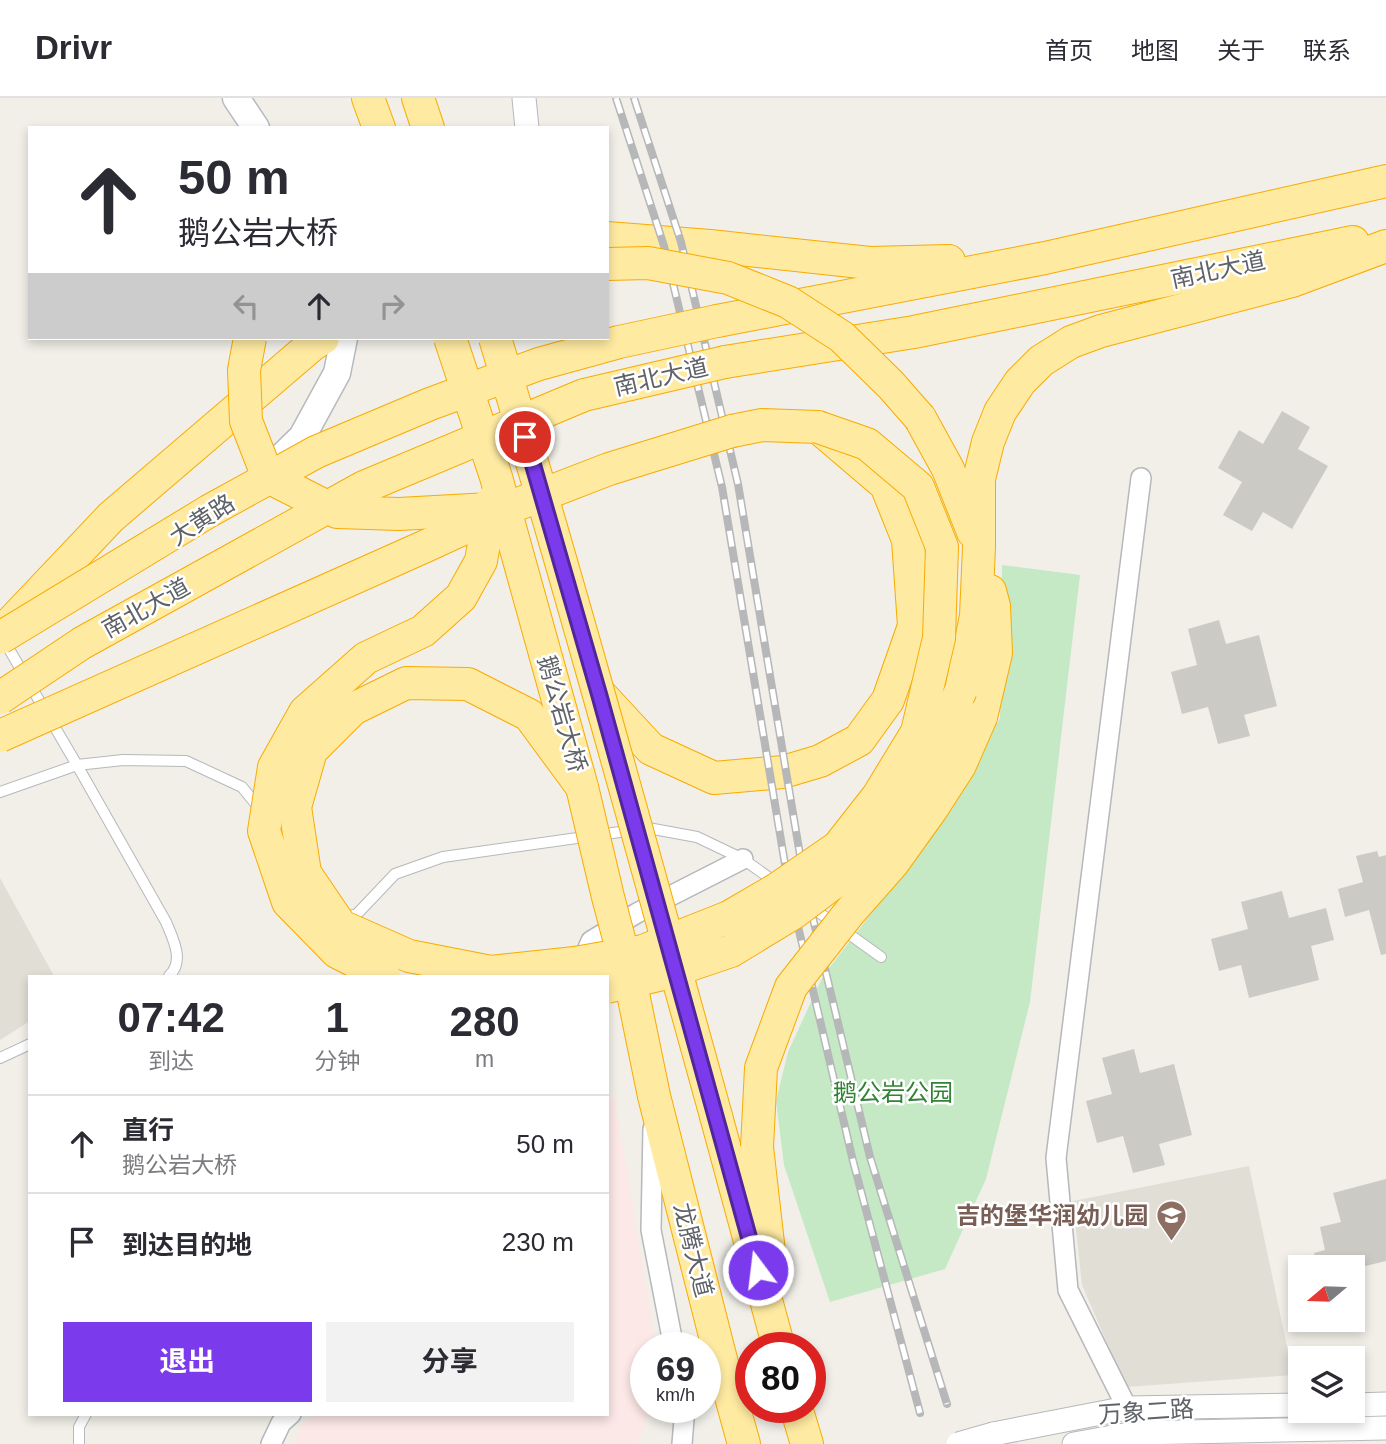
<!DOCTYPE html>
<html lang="zh">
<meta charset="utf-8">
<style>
:root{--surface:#fff;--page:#f2f2f3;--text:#2b2b33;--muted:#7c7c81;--line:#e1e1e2;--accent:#7c3aed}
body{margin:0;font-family:Helvetica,"Noto Sans SC",sans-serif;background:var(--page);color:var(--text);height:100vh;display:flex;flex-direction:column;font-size:26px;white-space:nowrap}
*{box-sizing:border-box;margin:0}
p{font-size:23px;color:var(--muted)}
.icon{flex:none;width:38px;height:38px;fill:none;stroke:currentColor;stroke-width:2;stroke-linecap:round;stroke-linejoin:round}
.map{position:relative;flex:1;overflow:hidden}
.drawer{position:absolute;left:28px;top:877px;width:581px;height:441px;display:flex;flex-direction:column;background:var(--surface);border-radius:0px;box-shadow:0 4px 10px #0003}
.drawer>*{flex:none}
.banner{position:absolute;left:28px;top:28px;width:581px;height:214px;border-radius:0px;box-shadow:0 4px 10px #0003;background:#fff;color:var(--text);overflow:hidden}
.needle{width:46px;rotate:251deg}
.controls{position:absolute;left:1288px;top:1157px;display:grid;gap:14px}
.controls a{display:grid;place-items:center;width:77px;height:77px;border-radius:0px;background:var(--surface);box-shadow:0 4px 10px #0003;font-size:35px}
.speed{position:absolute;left:630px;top:1234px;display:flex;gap:14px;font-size:35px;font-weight:700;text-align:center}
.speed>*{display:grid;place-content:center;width:91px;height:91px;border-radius:50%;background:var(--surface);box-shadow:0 4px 10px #0003;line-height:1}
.speed small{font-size:18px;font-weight:400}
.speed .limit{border:10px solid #d22;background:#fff;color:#111}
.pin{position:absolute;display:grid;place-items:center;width:60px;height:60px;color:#fff;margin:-30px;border:4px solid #fff;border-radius:50%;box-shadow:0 2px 7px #0007}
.me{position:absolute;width:77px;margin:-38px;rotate:345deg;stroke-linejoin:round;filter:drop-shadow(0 0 5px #0008)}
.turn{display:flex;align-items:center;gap:24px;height:147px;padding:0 35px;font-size:32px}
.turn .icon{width:91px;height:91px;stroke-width:2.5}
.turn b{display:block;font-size:49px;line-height:60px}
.lanes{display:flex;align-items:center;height:66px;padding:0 35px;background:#0003;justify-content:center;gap:35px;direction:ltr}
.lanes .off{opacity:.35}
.eta{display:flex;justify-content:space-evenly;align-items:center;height:119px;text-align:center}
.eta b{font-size:42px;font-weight:700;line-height:49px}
.cta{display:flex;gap:14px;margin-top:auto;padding:14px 35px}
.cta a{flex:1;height:80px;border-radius:0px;background:var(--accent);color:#fff;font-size:28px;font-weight:700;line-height:80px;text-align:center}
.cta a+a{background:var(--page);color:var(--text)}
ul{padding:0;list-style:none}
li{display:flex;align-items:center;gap:21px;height:98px;padding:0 35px;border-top:2px solid var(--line)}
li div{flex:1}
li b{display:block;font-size:26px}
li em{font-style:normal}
header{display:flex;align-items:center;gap:42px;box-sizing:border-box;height:98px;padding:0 35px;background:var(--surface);border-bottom:2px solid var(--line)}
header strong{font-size:33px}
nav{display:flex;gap:38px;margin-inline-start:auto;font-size:24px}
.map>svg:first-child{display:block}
.education{fill:#e1ded6}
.medical{fill:#fce8e6}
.green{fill:#c5e8c5}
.building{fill:#cccac5}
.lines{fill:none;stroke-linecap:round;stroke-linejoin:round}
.service-casing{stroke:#b5b8bc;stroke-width:12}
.minor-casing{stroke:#b5b8bc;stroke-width:22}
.tertiary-casing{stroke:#b5b8bc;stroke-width:25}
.secondary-casing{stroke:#b6babf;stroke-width:29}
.trunk-casing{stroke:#f9ab00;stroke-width:34}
.service{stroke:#fff;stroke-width:10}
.minor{stroke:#fff;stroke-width:19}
.tertiary{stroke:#fff;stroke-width:23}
.secondary{stroke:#fff;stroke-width:26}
.trunk{stroke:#feeaa1;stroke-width:32}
.rail-casing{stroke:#b6b7b8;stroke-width:8}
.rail{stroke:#fff;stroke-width:5;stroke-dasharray:16;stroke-linecap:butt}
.tertiary-bridge-casing{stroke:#b5b8bc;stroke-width:25;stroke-linecap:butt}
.trunk-bridge-casing{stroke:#f9ab00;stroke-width:34;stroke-linecap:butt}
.tertiary-bridge{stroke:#fff;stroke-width:23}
.trunk-bridge{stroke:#feeaa1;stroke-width:32}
.route-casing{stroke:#51269a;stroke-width:18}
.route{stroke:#7c3aed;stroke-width:12}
.labels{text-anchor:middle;stroke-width:5;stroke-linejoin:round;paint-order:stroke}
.street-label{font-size:24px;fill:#5f6368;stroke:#fff}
.park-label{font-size:24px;fill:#348238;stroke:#fff}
.education-label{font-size:24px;font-weight:bold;fill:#785e54;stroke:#fff;text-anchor:end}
</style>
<header>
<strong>Drivr</strong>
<nav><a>首页</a><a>地图</a><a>关于</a><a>联系</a></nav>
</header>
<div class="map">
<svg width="1386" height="1346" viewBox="0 0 1386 1346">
<rect width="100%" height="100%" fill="#f1efe8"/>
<!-- education -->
<g class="education">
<path d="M0 780 54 878H30V923L0 942Z"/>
<path d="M1249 1068 1293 1277 1126 1289 1082 1187 1073 1103Z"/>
</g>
<!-- medical -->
<path class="medical" d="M607 1000H615L656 1249 646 1250V1309H651L638 1344 636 1346H293L303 1325 313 1316H607Z"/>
<!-- green -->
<path class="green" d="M1002 467 1080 477 1030 904 986 1081 945 1171 830 1204 784 1067 776 1003 788 954 823 878 941 725 1000 620Z"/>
<!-- building -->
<g class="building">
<path d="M1282 313 1310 329 1298 351 1328 368 1292 431 1263 414 1252 433 1223 417 1242 384 1218 370 1239 332 1263 346Z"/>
<path d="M1219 522 1226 546 1259 537 1277 608 1244 617 1250 638 1218 646 1208 609 1182 616 1171 574 1197 567 1188 531Z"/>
<path d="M1377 753 1379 759 1386 757V856L1381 857 1369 812 1345 819 1338 791 1363 784 1356 758Z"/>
<path d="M1282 793 1289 820 1326 810 1334 842 1311 848 1319 882 1249 900 1241 867 1219 873 1211 841 1248 831 1241 804Z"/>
<path d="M1134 951 1140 975 1174 966 1192 1037 1159 1046 1165 1067 1133 1075 1123 1038 1097 1045 1086 1003 1112 996 1102 960Z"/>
<path d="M1386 1081V1163L1353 1171V1169H1318L1314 1155 1325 1152 1320 1129 1341 1124 1333 1095Z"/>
</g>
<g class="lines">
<defs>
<g id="service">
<path d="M6 546 77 667 166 824C173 841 185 863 169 878"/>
<path d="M0 694 77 667 123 662 186 663 242 689 259 710"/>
<path d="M810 808 881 859"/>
<path d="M342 820 357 816 395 776 443 759 648 730 697 739 743 761 778 786"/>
<path d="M0 960 30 946"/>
<path d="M79 1346V1329L86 1316"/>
</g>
<g id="minor">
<path d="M579 871 591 843 637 815 743 761"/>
<path d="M653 1031 651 1132 674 1250"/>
<path d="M1127 1310 1068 1192 1056 1060 1141 380"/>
<path d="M271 1346 281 1325 291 1316"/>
<path d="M682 1346 685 1309"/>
</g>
<g id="tertiary">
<path d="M524 0 527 30"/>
<path d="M1353 1307 1386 1306"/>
<path d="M993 1336 1127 1310 1300 1307"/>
<path d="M1074 1346 1135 1335 1386 1330"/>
</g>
<g id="secondary">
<path d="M236 0 256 30"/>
<path d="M264 376 302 339 337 275 344 240"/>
</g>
<g id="trunk">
<path d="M368 0 379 30"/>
<path d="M418 0 428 30"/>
<path d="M607 140 710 148 870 165 949 163"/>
<path d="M717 223 1045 160 1386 83"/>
<path d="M725 264 914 234 1353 144"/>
<path d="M920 320 948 371 973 434"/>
<path d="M2 534 111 419 312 247 323 240"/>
<path d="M961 592 976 518 979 449V381L988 344 1000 314 1020 284 1041 263 1071 244 1101 233 1292 183 1386 148"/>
<path d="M599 595 651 651 714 680 783 674 820 663 859 642 888 602 914 528 908 442 886 387 818 329 762 327 732 333"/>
<path d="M981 619 996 555 994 508 990 493"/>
<path d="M654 998 726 1281 744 1346"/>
<path d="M716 1018 779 1250"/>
<path d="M757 1049 769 1154"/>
<path d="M796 1309 807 1346"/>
</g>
</defs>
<!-- service casing -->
<use href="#service" class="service-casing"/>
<!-- minor casing -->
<use href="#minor" class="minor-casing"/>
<!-- tertiary casing -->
<use href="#tertiary" class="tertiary-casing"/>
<!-- secondary casing -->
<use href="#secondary" class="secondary-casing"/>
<!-- trunk casing -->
<use href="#trunk" class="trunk-casing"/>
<!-- service -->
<use href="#service" class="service"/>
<!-- minor -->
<use href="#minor" class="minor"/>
<!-- tertiary -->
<use href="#tertiary" class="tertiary"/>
<!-- secondary -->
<use href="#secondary" class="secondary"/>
<!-- trunk -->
<use href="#trunk" class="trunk"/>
<defs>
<g id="rail">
<path d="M616 0 664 148 722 389 789 790 853 1063 920 1315"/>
<path d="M634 0 681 144 738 386 805 787 870 1059 947 1306"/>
</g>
</defs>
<!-- rail casing -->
<use href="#rail" class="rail-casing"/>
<!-- rail -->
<use href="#rail" class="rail"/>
<defs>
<path id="tertiary-bridge" d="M958 1346 993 1336"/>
<g id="trunk-bridge">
<path d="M607 166 648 165 728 180 788 204 842 239 891 287 920 320"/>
<path d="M250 240 244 272 246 323 264 369 280 385 337 414 399 416 490 411"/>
<path d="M450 240 496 379 582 689 608 799 631 886 654 998"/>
<path d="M495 240C573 498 644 758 716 1018"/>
<path d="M0 540 209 413 316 354 430 306 539 266 619 244 717 223"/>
<path d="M0 600 82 545 364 389 584 297 725 264"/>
<path d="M0 638 428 447 508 410 609 371 732 333"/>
<path d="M582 689 529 617 468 586 406 585 353 611 311 653 295 709 305 775 341 828 409 858 491 874 575 865 643 853 729 819 777 791 838 749 878 698 917 634 939 540 942 449 918 389 867 346 818 329"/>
<path d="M384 878 337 854 288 804 264 733 274 669 305 614 366 560 423 533 461 499 481 463 491 404"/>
<path d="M607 889 663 876 731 853 795 814 848 774 894 719 930 664 961 592"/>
<path d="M757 1049 761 970 791 889 849 815 893 765 931 712 960 667 981 619"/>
</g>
</defs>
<!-- tertiary-bridge casing -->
<use href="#tertiary-bridge" class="tertiary-bridge-casing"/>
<!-- trunk-bridge casing -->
<use href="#trunk-bridge" class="trunk-bridge-casing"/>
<!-- tertiary-bridge -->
<use href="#tertiary-bridge" class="tertiary-bridge"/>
<!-- trunk-bridge -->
<use href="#trunk-bridge" class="trunk-bridge"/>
</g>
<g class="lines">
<defs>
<path id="route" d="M525 339 599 596 758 1172"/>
</defs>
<!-- route casing -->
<use href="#route" class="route-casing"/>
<!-- route -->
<use href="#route" class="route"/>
</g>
<!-- icons -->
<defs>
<symbol id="school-pin" viewBox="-11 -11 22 30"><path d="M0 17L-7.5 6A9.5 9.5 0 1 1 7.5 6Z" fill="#8d6e63" stroke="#fff"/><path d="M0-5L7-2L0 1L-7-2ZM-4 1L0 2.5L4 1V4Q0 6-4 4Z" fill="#fff"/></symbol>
</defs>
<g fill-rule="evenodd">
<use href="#school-pin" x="1154" y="1100" width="35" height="47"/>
</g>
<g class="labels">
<!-- street labels -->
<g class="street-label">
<text transform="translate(1218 172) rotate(-12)" y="8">南北大道</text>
<text transform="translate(661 279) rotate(-13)" y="8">南北大道</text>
<text transform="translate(202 422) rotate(-33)" y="8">大黄路</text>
<text transform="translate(146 510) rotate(-29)" y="8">南北大道</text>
<text transform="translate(562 616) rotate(74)" y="8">鹅公岩大桥</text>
<text transform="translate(693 1152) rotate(76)" y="8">龙腾大道</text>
<text transform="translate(1146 1314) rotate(-4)" y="8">万象二路</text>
</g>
<!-- park labels -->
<g class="park-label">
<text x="893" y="1003">鹅公岩公园</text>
</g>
<!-- education labels -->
<g class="education-label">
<text x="1148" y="1126">吉的堡华润幼儿园</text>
</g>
</g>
</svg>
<div class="controls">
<a><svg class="needle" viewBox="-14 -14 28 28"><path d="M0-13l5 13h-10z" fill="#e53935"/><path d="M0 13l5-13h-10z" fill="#7c7c81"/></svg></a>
<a><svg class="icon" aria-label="layers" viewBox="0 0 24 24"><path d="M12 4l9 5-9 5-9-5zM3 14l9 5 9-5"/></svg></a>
</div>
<div class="speed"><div>69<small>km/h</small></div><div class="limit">80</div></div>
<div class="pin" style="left:525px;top:339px;background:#d93025"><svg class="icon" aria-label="arrive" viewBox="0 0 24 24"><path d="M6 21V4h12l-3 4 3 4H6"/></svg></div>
<svg class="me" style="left:758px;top:1172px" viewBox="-20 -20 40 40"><circle r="17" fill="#7c3aed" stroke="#fff" stroke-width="3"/><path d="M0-11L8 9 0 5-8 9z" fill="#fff"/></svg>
<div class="banner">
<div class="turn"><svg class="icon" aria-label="ahead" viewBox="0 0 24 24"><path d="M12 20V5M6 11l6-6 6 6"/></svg><div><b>50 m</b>鹅公岩大桥</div></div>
<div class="lanes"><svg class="icon off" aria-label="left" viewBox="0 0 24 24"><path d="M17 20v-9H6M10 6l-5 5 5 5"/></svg><svg class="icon" aria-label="ahead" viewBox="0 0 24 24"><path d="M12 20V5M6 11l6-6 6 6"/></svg><svg class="icon off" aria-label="right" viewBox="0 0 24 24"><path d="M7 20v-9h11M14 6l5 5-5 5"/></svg></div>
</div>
<section class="drawer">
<div class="eta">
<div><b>07:42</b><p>到达</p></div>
<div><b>1</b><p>分钟</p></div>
<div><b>280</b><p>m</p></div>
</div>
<ul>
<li><svg class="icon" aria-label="ahead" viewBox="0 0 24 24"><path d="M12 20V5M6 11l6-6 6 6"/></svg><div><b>直行</b><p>鹅公岩大桥</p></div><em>50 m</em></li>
<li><svg class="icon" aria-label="arrive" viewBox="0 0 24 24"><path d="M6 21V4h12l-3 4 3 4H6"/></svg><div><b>到达目的地</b></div><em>230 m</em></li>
</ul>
<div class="cta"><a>退出</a><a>分享</a></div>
</section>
</div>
